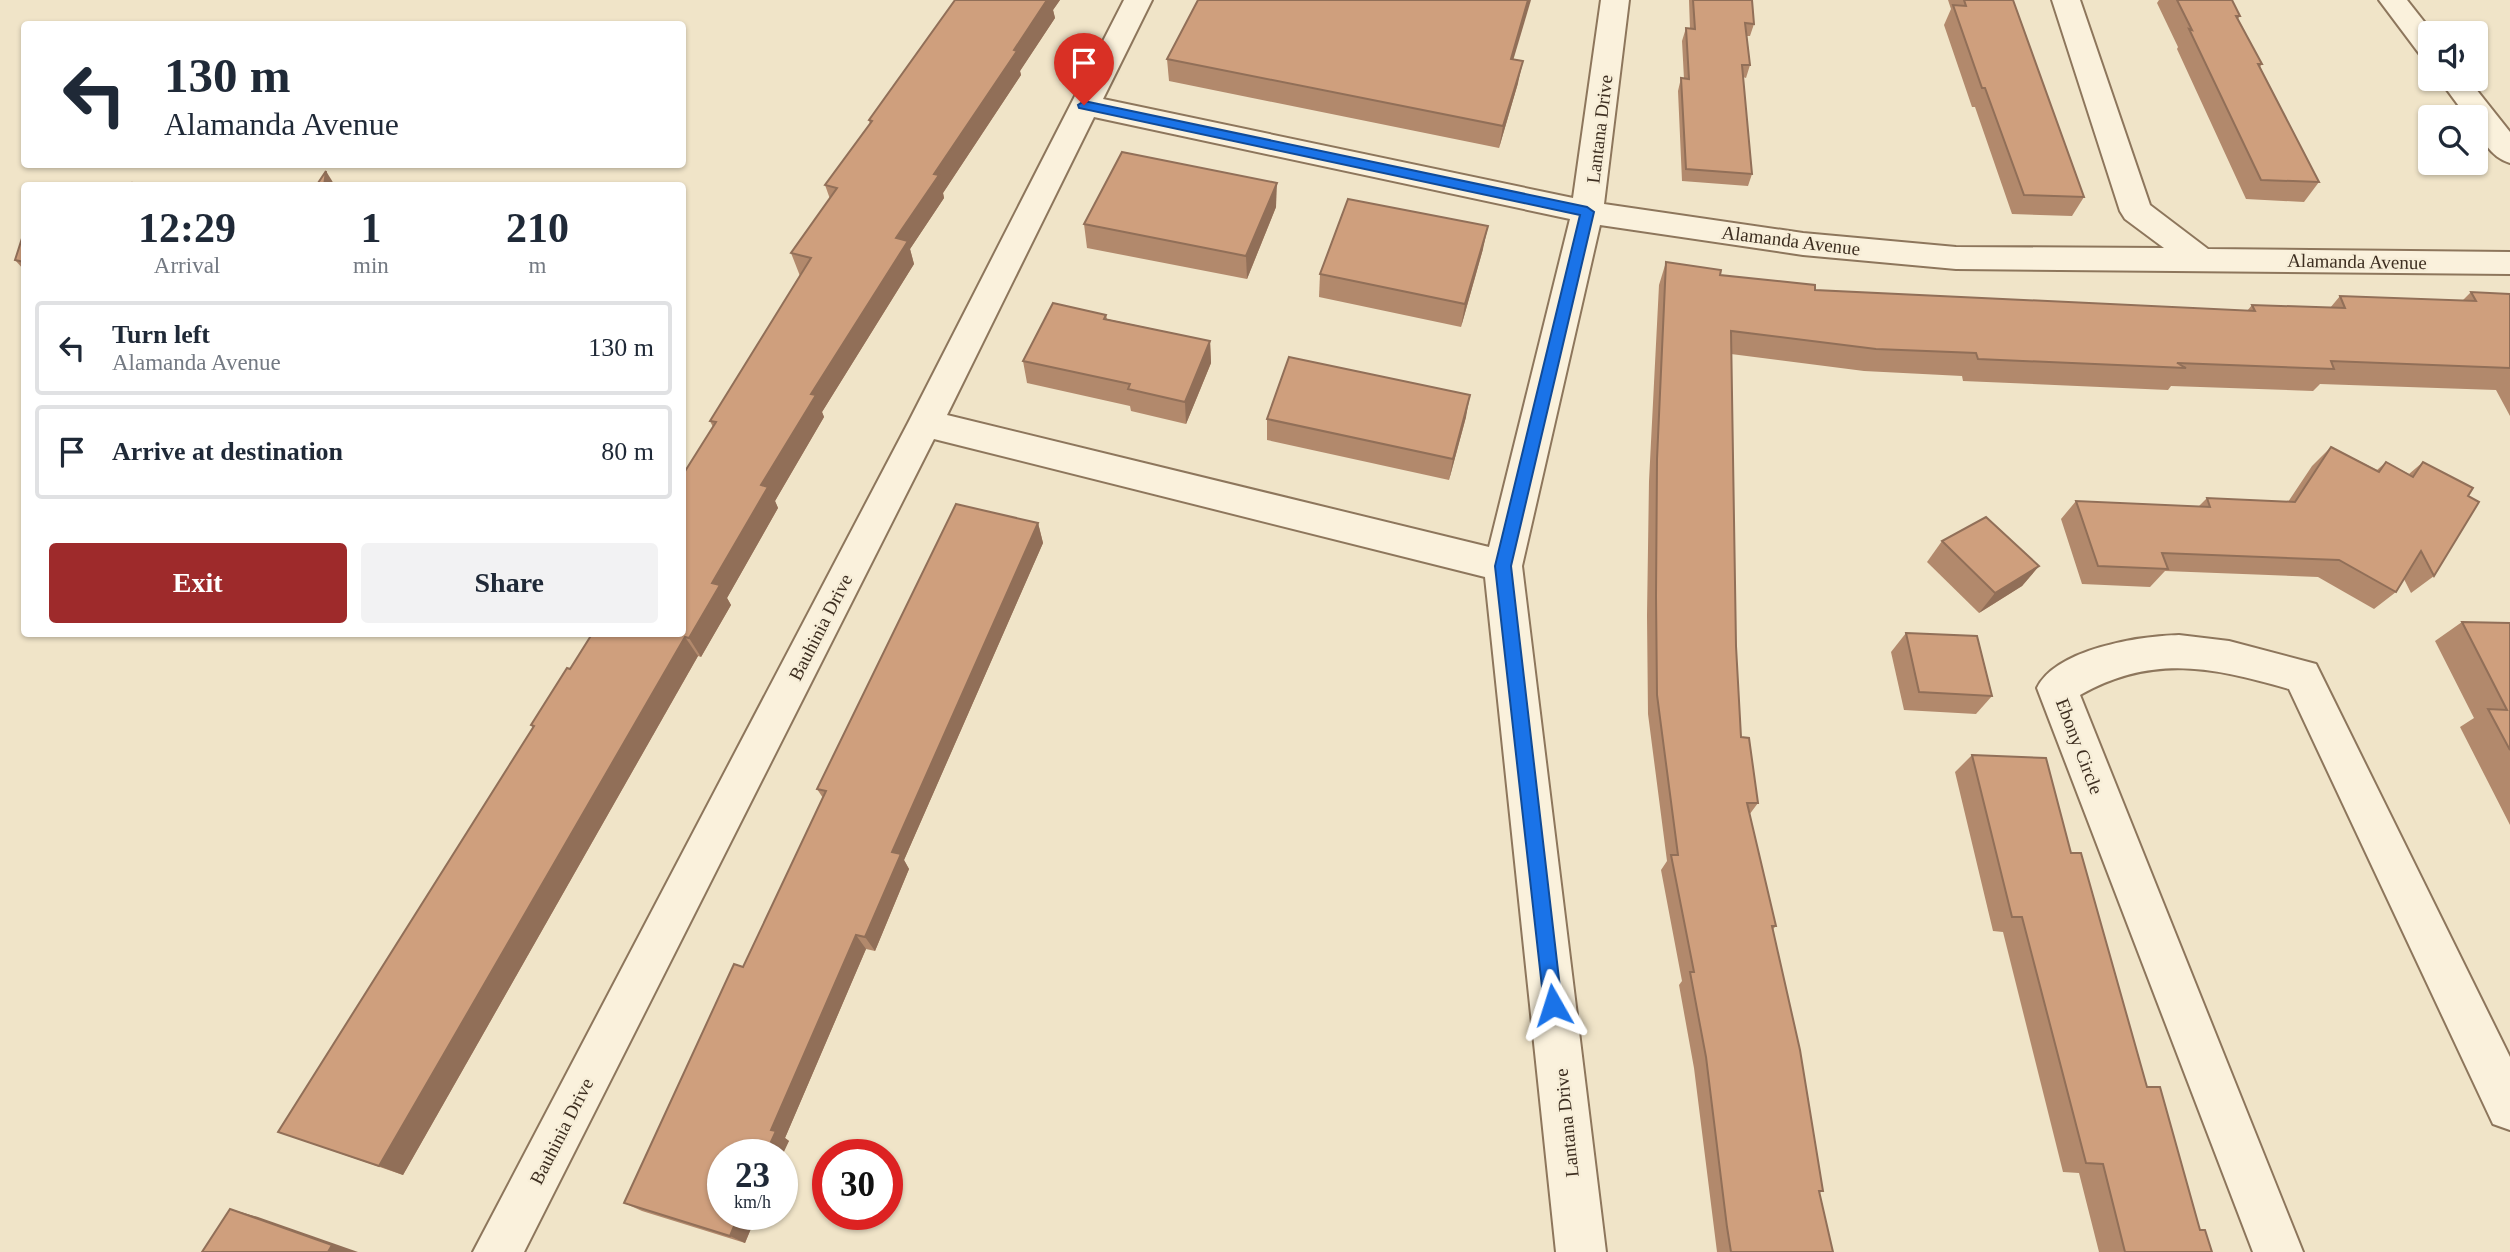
<!DOCTYPE html>
<style>
:root{--surface:#fff;--page:#f2f2f3;--text:#1f2937;--muted:#747a83;--line:#e0e1e3;--accent:#9e2a2b}
body{margin:0;font-family:Georgia,serif;background:var(--page);color:var(--text);height:100vh;display:flex;flex-direction:column;font-size:26px;white-space:nowrap}
*{box-sizing:border-box;margin:0}
p{font-size:23px;color:var(--muted)}
.icon{flex:none;width:38px;height:38px;fill:none;stroke:currentColor;stroke-width:2;stroke-linecap:round;stroke-linejoin:round}
.map{position:relative;flex:1;overflow:hidden}
.details{position:absolute;left:21px;top:182px;width:665px;height:455px;display:flex;flex-direction:column;background:var(--surface);border-radius:7px;box-shadow:0 2px 5px #0004}
.details>*{flex:none}
.guide{position:absolute;left:21px;top:21px;width:665px;height:147px;border-radius:7px;box-shadow:0 2px 5px #0004;background:#fff;color:var(--text);overflow:hidden}
.fabs{position:absolute;left:2418px;top:21px;display:grid;gap:14px}
.fabs a{display:grid;place-items:center;width:70px;height:70px;border-radius:7px;background:var(--surface);box-shadow:0 2px 5px #0004;font-size:35px}
.speed{position:absolute;left:707px;top:1139px;display:flex;gap:14px;font-size:35px;font-weight:700;text-align:center}
.speed>*{display:grid;place-content:center;width:91px;height:91px;border-radius:50%;background:var(--surface);box-shadow:0 2px 5px #0004;line-height:1}
.speed small{font-size:18px;font-weight:400}
.speed .limit{border:10px solid #d22;background:#fff;color:#111}
.pin{position:absolute;display:grid;place-items:center;width:60px;height:60px;color:#fff;margin:-72px -30px;border-radius:50% 50% 50% 0;rotate:-45deg;box-shadow:0 0 7px #0007}
.pin .icon{rotate:45deg}
.me{position:absolute;width:77px;margin:-38px;rotate:354deg;stroke-linejoin:round;filter:drop-shadow(0 0 5px #0008)}
.turn{display:flex;align-items:center;gap:24px;height:147px;padding:0 28px;font-size:32px}
.turn .icon{width:91px;height:91px;stroke-width:2.5}
.turn b{display:block;font-size:49px;line-height:60px}
.eta{display:flex;justify-content:space-evenly;align-items:center;height:119px;text-align:center}
.eta b{font-size:42px;font-weight:700;line-height:49px}
.cta{display:flex;gap:14px;margin-top:auto;padding:14px 28px}
.cta a{flex:1;height:80px;border-radius:7px;background:var(--accent);color:#fff;font-size:28px;font-weight:700;line-height:80px;text-align:center}
.cta a+a{background:var(--page);color:var(--text)}
ul{padding:0;list-style:none}
li{display:flex;align-items:center;gap:21px;height:94px;margin:0 14px 10px;padding:0 14px;border:4px solid var(--line);border-radius:7px}
li div{flex:1}
li b{display:block;font-size:26px}
li em{font-style:normal}
.map>svg:first-child{display:block}
.lines{fill:none;stroke-linecap:round;stroke-linejoin:round}
.minor-casing{stroke:#8d765c;stroke-width:4}
.minor{fill:#faf1dc;fill-rule:evenodd}
.wall{fill:#b2896c}
.shaded-wall{fill:#916f58}
.building{fill:#cf9f7d;stroke:#916f58;stroke-width:2}
.route{fill:#1a73e8;stroke:#114b97;stroke-width:2}
.labels{text-anchor:middle;stroke-width:5;stroke-linejoin:round;paint-order:stroke}
.street-label{font-size:19px;fill:#3d2e20;stroke:#f7eed8}
</style>
<div class="map">
<svg width="2510" height="1252" viewBox="0 0 2510 1252">
<rect width="100%" height="100%" fill="#f0e4c8"/>
<g class="lines">
<defs>
<g id="minor">
<path d="M1124 0H1152L1103 99 1573 198 1601 0H1629L1604 204 1803 233 1956 247 2164 248 2125 219 2120 211 2052 0H2080L2150 205 2208 249 2510 252V274L1956 269 1803 255 1600 225 1522 566 1606 1252H1556L1485 577 934 439 524 1252H473L908 423ZM1094 117 1570 219 1489 547 947 415Z"/>
<path d="M2379 0H2407L2433 33 2431 59 2421 56Z"/>
<path d="M2439 79H2468L2510 132V163C2492 158 2476 136 2476 117H2467Z"/>
<path d="M2179 635 2229 641 2316 664 2510 1057V1130L2493 1124 2289 689C2212 667 2153 654 2080 695L2303 1252H2253L2037 688C2056 649 2139 636 2179 635Z"/>
</g>
</defs>
<!-- minor casing -->
<use href="#minor" class="minor-casing"/>
<!-- minor -->
<use href="#minor" class="minor"/>
</g>
<!-- wall -->
<g class="wall">
<path d="M955 0H1060L1053 10 1055 18 1020 71 1021 75 943 193 944 198 910 249 914 264 822 412 824 417 775 501 778 508 727 598 731 605 701 657 698 656 403 1175 278 1132 533 728 531 725 570 669 682 634 713 427 710 421 800 276 791 253 830 199 825 185 870 125 869 120Z"/>
<path d="M1689 0H1752L1754 24 1750 36H1747L1750 65 1746 78 1743 77 1752 174 1748 186 1682 181 1678 91 1681 78 1684 79 1682 41 1686 28 1690 29Z"/>
<path d="M1948 0H2013L2084 197 2072 216 2012 214 1975 107H1972L1944 25 1951 9Z"/>
<path d="M2159 0H2232L2240 16 2238 19 2262 64 2260 67 2319 182 2304 202 2246 199 2177 49 2178 47 2157 3Z"/>
<path d="M1167 59H1514L1518 83 1499 148 1169 81Z"/>
<path d="M1276 207 1247 279 1087 248 1084 224Z"/>
<path d="M24 232V270L15 260Z"/>
<path d="M1483 249 1461 327 1319 297 1320 274Z"/>
<path d="M1666 262 1720 275 1815 290 2247 311 2252 305 2330 308 2340 296 2462 301 2471 292 2510 294V416L2496 390 2320 384 2313 391 2171 386 2168 390 1963 381 1962 376 1864 371 1731 354 1736 646 1741 737 1758 803 1749 815 1776 926 1773 929 1823 1191 1819 1193 1833 1252H1717L1694 1068 1679 985 1682 981 1661 870 1667 861 1648 714 1647 616 1649 481 1659 285Z"/>
<path d="M1106 315 1107 319 1210 341 1211 363 1186 424 1131 411 1130 406 1027 383 1023 361Z"/>
<path d="M1466 417 1449 480 1267 440V419Z"/>
<path d="M2331 447 2377 470 2386 462 2409 474 2423 462 2468 496 2434 576 2411 593 2404 579 2396 592 2374 609 2318 577 2165 571 2150 587 2082 584 2061 519 2076 501 2198 507 2207 498 2288 502 2312 466Z"/>
<path d="M1038 523 1043 543 904 860 909 869 875 951 866 949 785 1138 789 1141 723 1214H757L745 1243 642 1211 624 1203 743 967 823 798 817 789Z"/>
<path d="M1942 541 2039 566 2022 586 1979 613 1927 562Z"/>
<path d="M2462 622 2510 623V825L2460 727 2474 718 2435 641Z"/>
<path d="M1906 633 1992 696 1976 714 1904 710 1891 652Z"/>
<path d="M1972 755 2071 853 2147 1087 2200 1230 2212 1252H2099L2079 1173 2063 1172 2003 932 1993 931 1955 772Z"/>
</g>
<!-- shaded-wall -->
<g class="shaded-wall">
<path d="M1046 0H1060L1053 10 1055 18 1020 71 1021 75 943 193 944 198 910 249 914 264 822 412 824 417 775 501 778 508 727 598 731 605 701 657 689 638 712 583 761 485 896 238 934 174Z"/>
<path d="M1528 0H1531L1507 81 1511 59Z"/>
<path d="M1523 61 1518 83 1499 148 1503 126Z"/>
<path d="M326 171 334 184V186H324Z"/>
<path d="M1277 183 1276 207 1247 279 1246 256Z"/>
<path d="M1488 226 1483 249 1461 327 1465 304Z"/>
<path d="M1210 341 1211 363 1186 424 1185 402Z"/>
<path d="M1470 395 1466 417 1449 480 1453 459Z"/>
<path d="M1038 523 1043 543 904 860 909 869 875 951 865 937 892 852Z"/>
<path d="M2039 566 2022 586 1979 613 1995 593Z"/>
<path d="M685 637 698 656 403 1175 379 1166Z"/>
<path d="M856 935 866 949 785 1138 789 1141 782 1156 765 1155 771 1130Z"/>
<path d="M230 1209 258 1217 358 1252H328Z"/>
<path d="M739 1214H757L745 1243 730 1236Z"/>
</g>
<!-- building -->
<g class="building">
<path d="M955 0H1047L1014 50 1017 51 934 174 939 175 896 238 908 241 811 394 816 395 761 485 768 487 712 583 720 585 689 638 685 637 379 1166 278 1132 534 726 531 725 567 668 570 669 592 634H682V476L716 422 710 421 811 258 791 253 837 188 825 185 872 121 869 120Z"/>
<path d="M1198 0H1528L1511 59 1523 61 1503 126 1167 59Z"/>
<path d="M1693 0H1752L1754 24 1745 23 1750 65H1742L1752 174 1686 169 1681 78 1689 79 1686 28 1695 29Z"/>
<path d="M1964 0H2013L2084 197 2024 195 1985 88H1982L1953 5 1966 6Z"/>
<path d="M2177 0H2232L2240 16H2236L2262 64H2258L2319 182 2261 180 2189 29 2192 30Z"/>
<path d="M1122 152 1277 183 1246 256 1084 224Z"/>
<path d="M326 171 324 186H316Z"/>
<path d="M131 183 130 186H112Z"/>
<path d="M1348 199 1488 226 1465 304 1320 274Z"/>
<path d="M24 232V262L15 260Z"/>
<path d="M1666 262 1721 270 1720 275 1815 285V290L2255 311 2252 305 2345 308 2340 296 2476 301 2471 292 2510 294V368L2331 361 2334 369 2177 363 2186 368 1978 359 1976 353 1876 349 1731 331 1736 646 1741 737 1749 738 1758 803H1747L1776 926H1772L1800 1050 1823 1191H1819L1833 1252H1731L1727 1227 1706 1057 1690 972H1694L1671 855H1678L1657 695 1656 596 1657 459Z"/>
<path d="M1053 303 1106 315 1104 319 1210 341 1185 402 1128 389 1130 384 1023 361Z"/>
<path d="M1289 357 1470 395 1453 459 1267 419Z"/>
<path d="M2331 447 2379 472 2386 462 2413 477 2423 462 2473 488 2468 496 2479 502 2434 576 2421 551 2396 592 2339 560 2162 553 2168 569 2098 566 2076 501 2210 507 2207 498 2295 502Z"/>
<path d="M956 504 1038 523 892 852 901 854 865 937 856 935 771 1130 776 1131 765 1155H723V1214H739L730 1236 624 1203 734 964 743 967 826 791 817 789Z"/>
<path d="M1986 517 2039 566 1995 593 1942 541Z"/>
<path d="M2462 622 2510 623V750L2488 709 2507 710Z"/>
<path d="M1906 633 1977 636 1992 696 1919 692Z"/>
<path d="M1972 755 2046 758 2071 853H2081L2147 1087H2160L2200 1230H2205L2212 1252H2125L2103 1164 2086 1163 2022 917H2012Z"/>
<path d="M230 1209 332 1245 328 1252H202Z"/>
</g>
<!-- route -->
<path class="route" d="M1084 101 1587 207 1594 212 1511 566 1562 1005 1560 1011 1553 1014 1546 1011 1544 1005 1495 566 1580 215 1079 108 1078 105Z"/>
<g class="labels">
<!-- street labels -->
<g class="street-label">
<text transform="translate(1599 129) rotate(-83)" y="7">Lantana Drive</text>
<text transform="translate(1791 240) rotate(7)" y="7">Alamanda Avenue</text>
<text transform="translate(2357 261) rotate(1)" y="7">Alamanda Avenue</text>
<text transform="translate(820 627) rotate(-63)" y="7">Bauhinia Drive</text>
<text transform="translate(2080 746) rotate(69)" y="7">Ebony Circle</text>
<text transform="translate(1566 1123) rotate(-96)" y="7">Lantana Drive</text>
<text transform="translate(561 1131) rotate(-63)" y="7">Bauhinia Drive</text>
</g>
</g>
</svg>
<div class="fabs">
<a><svg class="icon" aria-label="sound" viewBox="0 0 24 24"><path d="M4 9h4l5-4v14l-5-4H4zM17 9q2 3 0 6"/></svg></a>
<a><svg class="icon" aria-label="search" viewBox="0 0 24 24"><circle cx="10" cy="10" r="6"/><path d="M15 15l6 6"/></svg></a>
</div>
<div class="speed"><div>23<small>km/h</small></div><div class="limit">30</div></div>
<div class="pin" style="left:1084px;top:105px;background:#d93025"><svg class="icon" aria-label="arrive" viewBox="0 0 24 24"><path d="M6 21V4h12l-3 4 3 4H6"/></svg></div>
<svg class="me" style="left:1553px;top:1005px" viewBox="-20 -20 40 40"><path d="M0-17L14 15 0 8-14 15z" fill="#1a73e8" stroke="#fff" stroke-width="4"/></svg>
<div class="guide">
<div class="turn"><svg class="icon" aria-label="left" viewBox="0 0 24 24"><path d="M17 20v-9H6M10 6l-5 5 5 5"/></svg><div><b>130 m</b>Alamanda Avenue</div></div>
</div>
<section class="details">
<div class="eta">
<div><b>12:29</b><p>Arrival</p></div>
<div><b>1</b><p>min</p></div>
<div><b>210</b><p>m</p></div>
</div>
<ul>
<li><svg class="icon" aria-label="left" viewBox="0 0 24 24"><path d="M17 20v-9H6M10 6l-5 5 5 5"/></svg><div><b>Turn left</b><p>Alamanda Avenue</p></div><em>130 m</em></li>
<li><svg class="icon" aria-label="arrive" viewBox="0 0 24 24"><path d="M6 21V4h12l-3 4 3 4H6"/></svg><div><b>Arrive at destination</b></div><em>80 m</em></li>
</ul>
<div class="cta"><a>Exit</a><a>Share</a></div>
</section>
</div>
